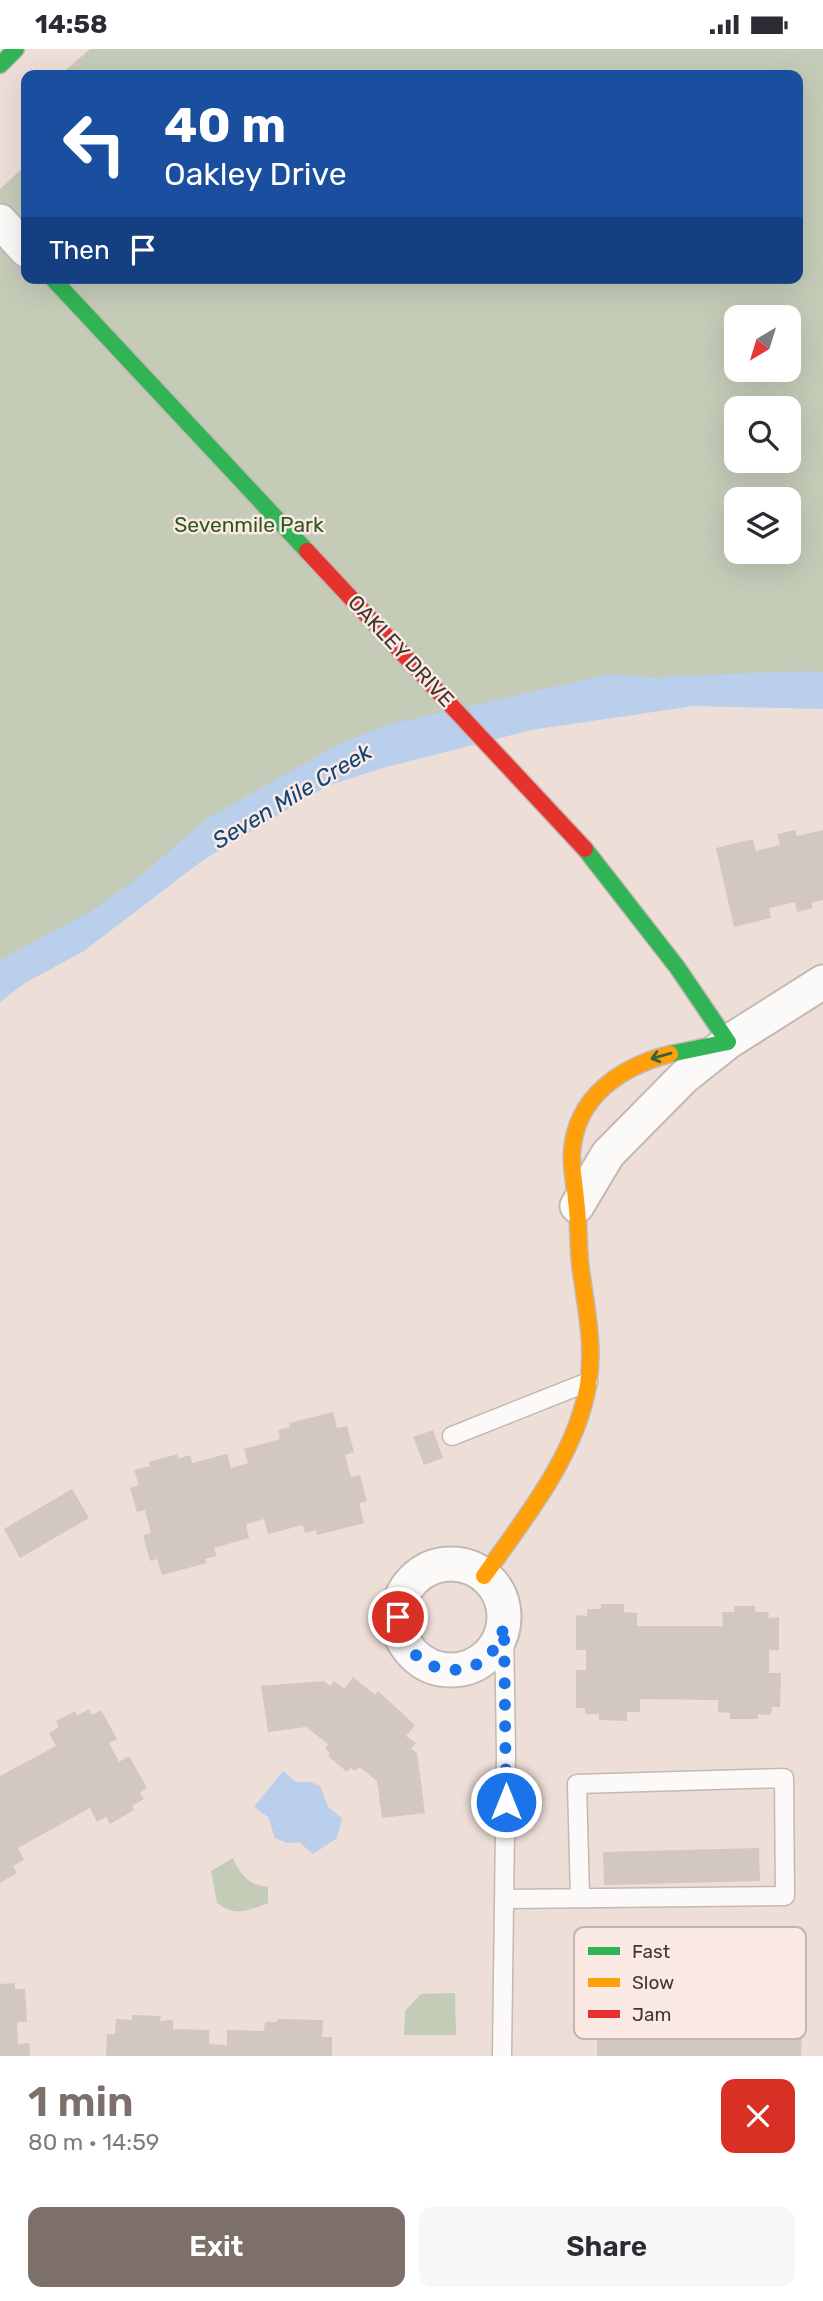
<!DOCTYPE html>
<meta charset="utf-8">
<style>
:root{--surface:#fff;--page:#f7f7f7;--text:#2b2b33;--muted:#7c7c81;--accent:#7d706b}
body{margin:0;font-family:Rubik,sans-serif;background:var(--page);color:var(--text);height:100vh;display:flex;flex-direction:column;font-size:26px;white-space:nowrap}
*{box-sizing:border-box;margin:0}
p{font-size:23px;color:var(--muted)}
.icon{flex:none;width:38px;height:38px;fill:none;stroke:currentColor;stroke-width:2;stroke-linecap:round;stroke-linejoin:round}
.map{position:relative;height:2007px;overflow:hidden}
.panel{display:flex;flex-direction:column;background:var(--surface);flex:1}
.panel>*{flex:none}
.banner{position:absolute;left:21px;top:21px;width:782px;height:214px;border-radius:14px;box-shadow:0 7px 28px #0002;background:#1a4fa0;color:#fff;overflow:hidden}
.needle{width:46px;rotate:218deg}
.controls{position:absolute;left:724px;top:256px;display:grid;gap:14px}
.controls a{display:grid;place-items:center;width:77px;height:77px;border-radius:14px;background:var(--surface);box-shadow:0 7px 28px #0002;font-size:35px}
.pin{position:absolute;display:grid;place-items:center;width:60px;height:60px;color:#fff;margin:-30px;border:4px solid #fff;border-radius:50%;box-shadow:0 2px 7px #0007}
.me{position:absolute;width:77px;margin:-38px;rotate:0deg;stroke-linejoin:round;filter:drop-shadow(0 0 5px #0008)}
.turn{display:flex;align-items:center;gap:24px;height:147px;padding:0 28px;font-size:32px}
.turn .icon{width:91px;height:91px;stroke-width:2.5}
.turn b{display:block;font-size:49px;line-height:60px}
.then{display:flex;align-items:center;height:66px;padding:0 28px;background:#0003;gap:14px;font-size:26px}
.round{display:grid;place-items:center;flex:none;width:74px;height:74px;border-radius:14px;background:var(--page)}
.headline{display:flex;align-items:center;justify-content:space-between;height:119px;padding:0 28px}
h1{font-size:42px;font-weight:600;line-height:52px;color:var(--accent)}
.primary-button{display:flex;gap:14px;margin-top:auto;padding:14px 28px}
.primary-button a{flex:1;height:80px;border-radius:14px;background:var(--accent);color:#fff;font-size:28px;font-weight:600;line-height:80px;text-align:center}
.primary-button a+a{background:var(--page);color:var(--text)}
.status{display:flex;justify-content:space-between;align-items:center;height:49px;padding:0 35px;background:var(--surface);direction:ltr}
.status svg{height:19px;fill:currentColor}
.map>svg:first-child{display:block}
.green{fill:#c4cbb7;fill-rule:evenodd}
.water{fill:#b9cfec}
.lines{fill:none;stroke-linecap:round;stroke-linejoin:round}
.stream{stroke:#b9cfec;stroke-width:9}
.building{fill:#d3c7c3}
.lane-casing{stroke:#c4b8b3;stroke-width:21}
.street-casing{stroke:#c4b8b3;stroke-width:37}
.fast-casing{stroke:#c4b8b3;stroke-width:19}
.slow-casing{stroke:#c4b8b3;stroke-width:19}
.jam-casing{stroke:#c4b8b3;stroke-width:19}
.lane{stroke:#fcfaf9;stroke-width:18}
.street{stroke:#fcfaf9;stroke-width:33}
.fast{stroke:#30b455;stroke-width:16}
.slow{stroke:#ff9f0a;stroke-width:16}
.jam{stroke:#e5322d;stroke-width:16}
.oneway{stroke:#3a613e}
.route{stroke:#1a73e8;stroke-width:12;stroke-dasharray:0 21.6}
.labels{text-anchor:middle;stroke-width:5;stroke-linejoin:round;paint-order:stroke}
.park-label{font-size:21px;fill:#2c591d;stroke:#fbeae3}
.street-label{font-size:21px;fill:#403531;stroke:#fbeae3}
.water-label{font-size:23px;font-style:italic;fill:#0f4478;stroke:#fbeae3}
.key{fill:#fbeae3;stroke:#c3b4ae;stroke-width:2}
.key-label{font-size:19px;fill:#403531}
</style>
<div class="status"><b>14:58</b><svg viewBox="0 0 49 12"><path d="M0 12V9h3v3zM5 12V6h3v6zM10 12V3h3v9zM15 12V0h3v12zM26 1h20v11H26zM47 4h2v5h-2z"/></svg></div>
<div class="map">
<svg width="823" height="2007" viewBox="0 0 823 2007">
<rect width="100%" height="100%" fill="#edded8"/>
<!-- green -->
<g class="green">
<path d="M90 0H823V647L588 649 328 711 0 935V140L26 116V229H798V26H60ZM737 268H789V320H737ZM737 359H789V411H737ZM737 450H789V502H737Z"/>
<path d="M233 1809C240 1825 249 1837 268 1838V1854C247 1862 236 1868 217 1854L211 1822Z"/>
<path d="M455 1944 456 1986H404L405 1962 421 1945Z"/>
</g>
<!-- water -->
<g class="water">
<path d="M799 622 823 623V660L694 657 531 681 383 719 327 737 203 811 84 902 25 934 0 953V911L90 863 134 832 208 769 341 694 391 675 606 626C632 624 655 630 681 633 722 638 760 631 799 622Z"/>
<path d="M283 1722 296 1733H311L320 1737 328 1758 342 1769 337 1789 313 1805 299 1793 287 1794 275 1789 268 1768 254 1758Z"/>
</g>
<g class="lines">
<!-- stream -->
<path class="stream" d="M664 632 786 627"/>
</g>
<!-- building -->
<g class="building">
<path d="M795 781 797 787 823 781V851L811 854 813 859 797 863 795 853 769 859 771 869 734 878 716 799 753 790 756 802 780 796 777 785Z"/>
<path d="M333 1363 337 1379 347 1377 354 1403 345 1406 351 1428 360 1426 367 1452 359 1454 364 1474 317 1486 316 1481 305 1484 303 1476 268 1485 264 1470 246 1475 249 1489 214 1499 217 1507 205 1510 207 1514 162 1526 157 1510 150 1512 143 1486 151 1484 145 1461 137 1463 130 1439 139 1436 134 1421 150 1417 149 1413 177 1405 178 1410 190 1406 192 1414 227 1405 231 1419 248 1414 244 1400 280 1390 278 1381 290 1378 289 1374Z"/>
<path d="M433 1381 443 1409 424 1416 413 1388Z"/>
<path d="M72 1440 89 1469 20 1509 4 1480Z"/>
<path d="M601 1555H624V1563L637 1564V1577H723L722 1563H734V1557H755V1563H769L768 1569 779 1568V1601H769V1624H781L780 1658H772L771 1666 758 1665V1670H730V1664L718 1663V1651L640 1650V1663H627V1672L599 1671V1665H585V1659H576V1621H586V1601H576V1566L587 1567V1560H601Z"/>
<path d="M353 1628 375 1646 378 1642 415 1676 406 1687 416 1694 411 1700 417 1704 425 1764 382 1769 377 1732 359 1718 355 1722 351 1719 347 1723 328 1707 330 1704 325 1699 328 1695 306 1678 268 1683 261 1637 324 1632 330 1637 334 1632 344 1640Z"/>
<path d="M89 1660 92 1666 101 1661 117 1690 109 1694 119 1713 129 1707 147 1739 140 1744 144 1750 132 1757 134 1761 110 1775 106 1768 97 1773 90 1759 18 1799 24 1811 13 1817 17 1824 0 1834V1727L56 1697 49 1684 59 1678 56 1672 75 1662 77 1667Z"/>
<path d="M759 1799 760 1832 604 1836 603 1803Z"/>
<path d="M621 1912 657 1913V1934L742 1935V1920H755V1914H776V1920H789V1926L800 1925V1959H790V1980H802L801 2007H597V1979H606V1958H597L596 1924H607V1918H622Z"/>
<path d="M15 1934V1940H25L27 1973H17L18 1995 29 1994 30 2007H0V1935Z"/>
<path d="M132 1966 161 1967 160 1972 173 1971V1980L209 1981V1995L227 1996V1981L264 1982 265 1973H277V1970L323 1971 322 1988H332V2007H106L107 1985H115L116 1970 132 1971Z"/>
</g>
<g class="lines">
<defs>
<g id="lane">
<path d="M452 1387 588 1333"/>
<path d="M505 1850 785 1847 784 1729 577 1735 580 1849"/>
<path d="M502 2007 506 1704 504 1575"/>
</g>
<g id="street">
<path d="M0 172 26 201"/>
<path d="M577 1157 608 1105 684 1028 728 993 823 933"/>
<circle cx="451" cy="1568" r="53"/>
</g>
<g id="fast">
<path d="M0 16 16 0"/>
<path d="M52 229 307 502"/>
<path d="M585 800 677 918 728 993 670 1005"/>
</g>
<path id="slow" d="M484 1527C524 1470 576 1407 588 1336 595 1295 585 1255 580 1214 578 1193 579 1172 576 1151 575 1135 571 1119 572 1103 576 1047 621 1018 670 1005"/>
<path id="jam" d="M307 502 585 800"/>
</defs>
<!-- lane casing -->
<use href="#lane" class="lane-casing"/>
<!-- street casing -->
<use href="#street" class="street-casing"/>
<!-- fast casing -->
<use href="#fast" class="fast-casing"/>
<!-- slow casing -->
<use href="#slow" class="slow-casing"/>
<!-- jam casing -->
<use href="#jam" class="jam-casing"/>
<!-- lane -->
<use href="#lane" class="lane"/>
<!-- street -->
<use href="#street" class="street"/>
<!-- fast -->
<use href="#fast" class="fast"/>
<!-- slow -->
<use href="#slow" class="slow"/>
<!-- jam -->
<use href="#jam" class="jam"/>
</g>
<!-- one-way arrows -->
<defs><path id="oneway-shaft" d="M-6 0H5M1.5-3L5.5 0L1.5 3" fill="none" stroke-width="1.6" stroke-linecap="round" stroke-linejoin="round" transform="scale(1.75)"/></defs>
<use class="oneway" href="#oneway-shaft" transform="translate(661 1007) rotate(164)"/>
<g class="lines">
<!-- route -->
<path class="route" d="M398 1568C405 1634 492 1640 504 1576L506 1753"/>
</g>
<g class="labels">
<!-- park labels -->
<g class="park-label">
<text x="249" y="483">Sevenmile Park</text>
</g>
<!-- street labels -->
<g class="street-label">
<text transform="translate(401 602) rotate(47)" y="7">OAKLEY DRIVE</text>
</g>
<!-- water labels -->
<g class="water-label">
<text transform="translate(292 747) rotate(-31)" y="8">Seven Mile Creek</text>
</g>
</g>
<!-- legend -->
<rect x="574" y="1878" width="232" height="112" rx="10" class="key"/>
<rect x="588" y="1898" width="32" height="8" fill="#30b455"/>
<rect x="588" y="1929" width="32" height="9" fill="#ff9f0a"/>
<rect x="588" y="1961" width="32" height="8" fill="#e5322d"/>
<g class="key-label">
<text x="632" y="1909">Fast</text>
<text x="632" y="1940">Slow</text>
<text x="632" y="1972">Jam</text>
</g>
</svg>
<div class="controls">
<a><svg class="needle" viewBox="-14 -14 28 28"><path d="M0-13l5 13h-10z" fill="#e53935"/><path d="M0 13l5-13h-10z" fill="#7c7c81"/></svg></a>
<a><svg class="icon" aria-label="search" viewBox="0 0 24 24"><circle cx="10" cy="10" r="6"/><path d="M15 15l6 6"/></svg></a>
<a><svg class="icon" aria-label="layers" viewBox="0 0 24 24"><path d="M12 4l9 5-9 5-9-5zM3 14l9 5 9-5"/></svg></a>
</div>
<div class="pin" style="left:398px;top:1568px;background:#d93025"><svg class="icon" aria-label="arrive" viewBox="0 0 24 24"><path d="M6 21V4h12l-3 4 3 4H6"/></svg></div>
<svg class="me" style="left:506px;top:1753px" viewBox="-20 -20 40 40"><circle r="17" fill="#1a73e8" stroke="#fff" stroke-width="3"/><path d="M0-11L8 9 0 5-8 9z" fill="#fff"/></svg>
<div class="banner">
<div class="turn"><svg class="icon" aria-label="left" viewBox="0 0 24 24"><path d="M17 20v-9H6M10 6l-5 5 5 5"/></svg><div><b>40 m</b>Oakley Drive</div></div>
<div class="then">Then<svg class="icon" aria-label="arrive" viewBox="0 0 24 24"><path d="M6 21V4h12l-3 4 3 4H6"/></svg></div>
</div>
</div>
<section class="panel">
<div class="headline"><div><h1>1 min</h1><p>80 m · 14:59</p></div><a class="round" style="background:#d93025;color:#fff"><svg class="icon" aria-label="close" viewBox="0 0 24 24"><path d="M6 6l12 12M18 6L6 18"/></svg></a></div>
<div class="primary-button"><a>Exit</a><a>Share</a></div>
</section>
